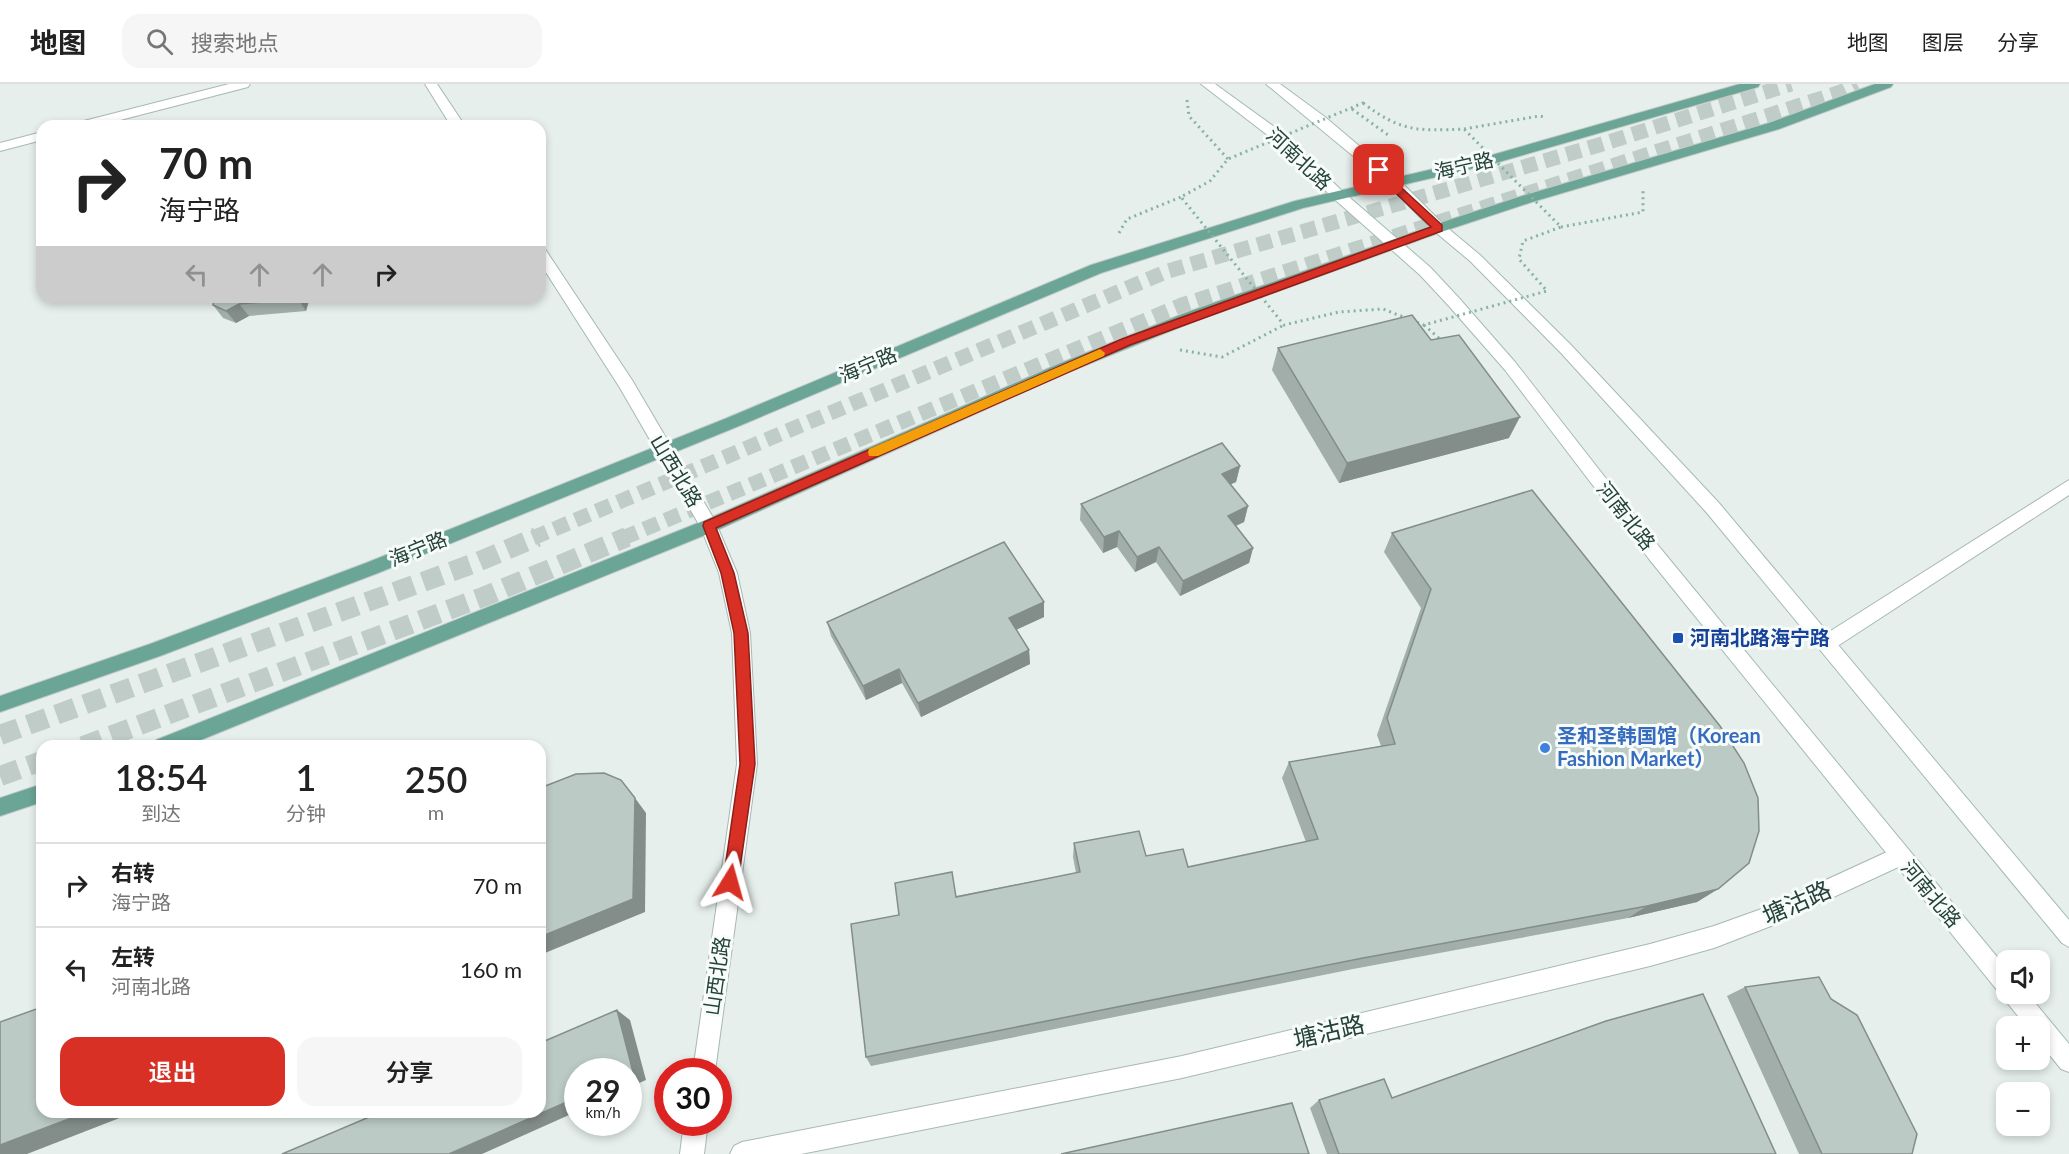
<!DOCTYPE html>
<html lang="zh">
<meta charset="utf-8">
<style>
:root{--surface:#fff;--page:#f6f6f6;--text:#222;--muted:#767676;--line:#e0e0e0;--accent:#d93025}
body{margin:0;font-family:Lato,"Noto Sans SC",sans-serif;background:var(--page);color:var(--text);height:100vh;display:flex;flex-direction:column;font-size:22px;white-space:nowrap}
*{box-sizing:border-box;margin:0}
p{font-size:20px;color:var(--muted)}
.icon{flex:none;width:33px;height:33px;fill:none;stroke:currentColor;stroke-width:2;stroke-linecap:round;stroke-linejoin:round}
.map{position:relative;flex:1;overflow:hidden}
.drawer{position:absolute;left:36px;top:656px;width:510px;height:378px;display:flex;flex-direction:column;background:var(--surface);border-radius:18px;box-shadow:0 3px 9px #0003}
.drawer>*{flex:none}
.banner{position:absolute;left:36px;top:36px;width:510px;height:183px;border-radius:18px;box-shadow:0 3px 9px #0003;background:#fff;color:var(--text);overflow:hidden}
.controls{position:absolute;left:1996px;top:866px;display:grid;gap:12px}
.controls a{display:grid;place-items:center;width:54px;height:54px;border-radius:12px;background:var(--surface);box-shadow:0 3px 9px #0003;font-size:30px}
.speed{position:absolute;left:564px;top:974px;display:flex;gap:12px;font-size:30px;font-weight:700;text-align:center}
.speed>*{display:grid;place-content:center;width:78px;height:78px;border-radius:50%;background:var(--surface);box-shadow:0 3px 9px #0003;line-height:1}
.speed small{font-size:15px;font-weight:400}
.speed .limit{border:9px solid #d22;background:#fff;color:#111}
.pin{position:absolute;display:grid;place-items:center;width:51px;height:51px;color:#fff;margin:-26px;border-radius:12px;box-shadow:0 3px 9px #0006}
.me{position:absolute;width:66px;margin:-33px;rotate:8deg;stroke-linejoin:round;filter:drop-shadow(0 0 4px #0008)}
.turn{display:flex;align-items:center;gap:21px;height:126px;padding:0 24px;font-size:27px}
.turn .icon{width:78px;height:78px;stroke-width:2.5}
.turn b{display:block;font-size:42px;line-height:51px}
.lanes{display:flex;align-items:center;height:57px;padding:0 24px;background:#0003;justify-content:center;gap:30px;direction:ltr}
.lanes .off{opacity:.35}
.eta{display:flex;justify-content:space-evenly;align-items:center;height:102px;text-align:center}
.eta b{font-size:36px;font-weight:600;line-height:42px}
.action{display:flex;gap:12px;margin-top:auto;padding:12px 24px}
.action a{flex:1;height:69px;border-radius:18px;background:var(--accent);color:#fff;font-size:24px;font-weight:600;line-height:69px;text-align:center}
.action a+a{background:var(--page);color:var(--text)}
ul{padding:0;list-style:none}
li{display:flex;align-items:center;gap:18px;height:84px;padding:0 24px;border-top:2px solid var(--line)}
li div{flex:1}
li b{display:block;font-size:22px}
li em{font-style:normal}
header{display:flex;align-items:center;gap:36px;box-sizing:border-box;height:84px;padding:0 30px;background:var(--surface);border-bottom:2px solid var(--line)}
header strong{font-size:28px}
nav{display:flex;gap:33px;margin-inline-start:auto;font-size:21px}
.search{width:420px;height:54px;background:var(--page);display:flex;align-items:center;gap:15px;box-sizing:border-box;padding:0 21px;border-radius:18px;color:var(--muted);font-size:22px}
.map>svg:first-child{display:block}
.lines{fill:none;stroke-linecap:round;stroke-linejoin:round}
.highway-tunnel-far1{stroke:#bfccc8;stroke-width:15;stroke-dasharray:15 8;stroke-linecap:butt}
.highway-tunnel{stroke:#bfccc8;stroke-width:20;stroke-dasharray:20 10;stroke-linecap:butt}
.street-casing{stroke:#a8b8b2;stroke-width:2}
.secondary-casing{stroke:#a4bbb3;stroke-width:2}
.primary-casing{stroke:#c2cac8;stroke-width:2}
.path{stroke:#86b3a5;stroke-width:3;stroke-dasharray:2 4;stroke-linecap:butt}
.street{fill:#fff;fill-rule:evenodd}
.secondary{fill:#fff;fill-rule:evenodd}
.primary{fill:#6aa596;fill-rule:evenodd}
.path-bridge{stroke:#86b3a5;stroke-width:3;stroke-dasharray:2 4;stroke-linecap:butt}
.wall{fill:#a1aea9}
.shaded-wall{fill:#838d89}
.building{fill:#bbcac4;stroke:#838d89;stroke-width:1.5}
.route{fill:#d93025;stroke:#8d1f18;stroke-width:1.5}
.slow{fill:#f59e0b}
.transit-dot{fill:#1a4fb4;stroke:#f7fbf9;stroke-width:2}
.shop-dot{fill:#3f7fe0;stroke:#f7fbf9;stroke-width:2}
.labels{text-anchor:middle;stroke-width:6;stroke-linejoin:round;paint-order:stroke}
.street-label{font-size:20px;fill:#24423a;stroke:#f7fbf9}
.transit-label{font-size:20px;font-weight:bold;fill:#164399;stroke:#f7fbf9;text-anchor:start}
.shop-label{font-size:20px;font-weight:bold;fill:#366cbe;stroke:#f7fbf9;text-anchor:start}
.near-street-label{font-size:24px;fill:#24423a;stroke:#f7fbf9}
</style>
<header>
<strong>地图</strong>
<div class="search"><svg class="icon" aria-label="search" viewBox="0 0 24 24"><circle cx="10" cy="10" r="6"/><path d="M15 15l6 6"/></svg>搜索地点</div>
<nav><a>地图</a><a>图层</a><a>分享</a></nav>
</header>
<div class="map">
<svg width="2069" height="1070" viewBox="0 0 2069 1070">
<rect width="100%" height="100%" fill="#e6efeb"/>
<g class="lines">
<!-- highway-tunnel-far1 -->
<g class="highway-tunnel-far1">
<path d="M533 454 1168 187 1599 61 1791 0"/>
<path d="M623 454 1182 221 1841 8 1857 0"/>
</g>
<!-- highway-tunnel -->
<g class="highway-tunnel">
<path d="M0 651 475 479 537 453"/>
<path d="M83 662 483 513 627 453"/>
<path d="M0 692 42 677"/>
</g>
<defs>
<g id="street">
<path d="M229 0H250L248 3 97 42H74L76 39Z"/>
<path d="M425 0H437L465 42H451Z"/>
<path d="M42 48V56L0 67V59Z"/>
<path d="M540 163 545 165 632 296 715 437 737 489 750 549 757 680 715 987H693L737 680 732 549 719 489 701 444 620 304 540 179Z"/>
<path d="M2069 396V411L1833 565 1827 567 1821 565 1818 559 1821 553Z"/>
<path d="M1900 762 1907 765 1910 772 1907 779 1771 842 1714 864 1650 882 1182 994 801 1070H730L734 1062 742 1058 1182 972 1650 860 1714 842 1767 823Z"/>
<path d="M684 1038H708L704 1070H680Z"/>
</g>
<g id="secondary">
<path d="M1201 0H1215L1284 50 1342 107 1430 183 1458 213 1515 278 1661 465 2007 885V909H2027L2069 960V988L2061 985 2040 959V942H2026L1649 475 1505 286 1448 221 1420 191 1332 113 1274 56Z"/>
<path d="M1266 0H1280L1325 33 1397 94 1444 141 1480 171 1571 261 1719 419 2069 836V863L2062 859 1707 429 1561 269 1470 177 1434 147 1387 100Z"/>
</g>
<g id="primary">
<path d="M1740 0H1760L1758 3 1492 80 1303 124 1101 189 739 342 378 489 160 572 0 628V612L150 560 366 479 727 334 1091 181 1295 117 1485 73Z"/>
<path d="M1875 0H1893L1891 3 1779 45 1532 118 1444 147 1195 237 1066 289 715 447 186 662H154L156 656 703 437 1056 281 1185 229 1434 141 1522 112 1769 39Z"/>
<path d="M42 700V718L0 732V714Z"/>
</g>
</defs>
<!-- street casing -->
<use href="#street" class="street-casing"/>
<!-- secondary casing -->
<use href="#secondary" class="secondary-casing"/>
<!-- primary casing -->
<use href="#primary" class="primary-casing"/>
<!-- path -->
<g class="path">
<path d="M1187 16 1189 32 1228 75"/>
<path d="M1352 25 1388 51"/>
<path d="M1464 45 1539 32 1545 33"/>
<path d="M1561 143 1643 128V106"/>
<path d="M1119 149 1127 135 1181 113"/>
<path d="M1424 241 1441 256"/>
<path d="M1180 266 1222 273 1284 241"/>
</g>
<!-- street -->
<use href="#street" class="street"/>
<!-- secondary -->
<use href="#secondary" class="secondary"/>
<!-- primary -->
<use href="#primary" class="primary"/>
<!-- path-bridge -->
<path class="path-bridge" d="M1363 19C1401 48 1418 47 1464 45L1561 143 1523 157 1519 175 1547 207 1424 241 1383 225 1339 228 1284 241 1181 113 1210 97 1228 75Z"/>
</g>
<!-- wall -->
<g class="wall">
<path d="M214 213H310L306 227 249 232 236 239 223 234 213 221Z"/>
<path d="M1278 264 1509 354 1339 399 1272 286Z"/>
<path d="M1240 382 1236 398 1231 400 1248 422 1244 438 1236 442 1253 464 1249 479 1180 512 1156 478 1135 488 1117 463 1103 469 1080 436 1081 420Z"/>
<path d="M1392 449 1718 805 1697 818 1628 834 1353 885 871 982 866 973 899 831 956 812 1076 789 1073 773 1074 759 1146 772 1188 783 1306 758 1282 694 1289 678 1381 662 1377 651 1421 524 1384 468Z"/>
<path d="M1044 518V533L1016 546 1029 566 1030 580 921 633 902 599 866 616 831 552 827 538Z"/>
<path d="M1745 903 1912 1070H1799L1727 912Z"/>
<path d="M1392 1014 1776 1070H1327L1310 1024 1319 1016Z"/>
</g>
<!-- shaded-wall -->
<g class="shaded-wall">
<path d="M298 213H310L306 227 298 215Z"/>
<path d="M239 220 249 232 236 239 226 227Z"/>
<path d="M1520 333 1509 354 1339 399 1347 379Z"/>
<path d="M1240 382 1236 398 1218 406 1222 390Z"/>
<path d="M1248 422 1244 438 1224 447 1228 432Z"/>
<path d="M1119 447 1117 463 1103 469 1104 453Z"/>
<path d="M1159 463 1156 478 1135 488 1137 473Z"/>
<path d="M1253 464 1249 479 1180 512 1183 497Z"/>
<path d="M1044 518V533L1009 549V534Z"/>
<path d="M1029 566 1030 580 921 633 918 619Z"/>
<path d="M899 585 902 599 866 616 863 602Z"/>
<path d="M635 714 646 729 645 828 540 871V853Z"/>
<path d="M1718 805 1697 818 1628 834 1647 822Z"/>
<path d="M617 926 630 936 646 996 628 1004V990Z"/>
<path d="M578 1013V1027L482 1070H449Z"/>
<path d="M87 1028H135L27 1070H0V1061Z"/>
</g>
<!-- building -->
<g class="building">
<path d="M214 213H298V215L239 220 226 227 213 221Z"/>
<path d="M1412 231 1431 256 1459 251 1520 333 1347 379 1278 264Z"/>
<path d="M1222 359 1240 382 1222 390 1248 422 1228 432 1253 464 1183 497 1159 463 1137 473 1119 447 1104 453 1081 420Z"/>
<path d="M1532 406 1720 642 1744 679 1758 714 1759 747 1749 779 1718 805 1647 822 1363 874 866 973 851 840 899 831 895 799 952 788 956 813 1080 788 1074 759 1139 747 1146 772 1183 765 1188 783 1318 755 1289 678 1395 660 1387 634 1431 505 1392 449Z"/>
<path d="M1004 458 1044 518 1009 534 1029 566 918 619 899 585 863 602 827 538Z"/>
<path d="M604 689 621 696 635 714 633 815 540 853V704L576 690Z"/>
<path d="M1819 893 1831 915 1857 931 1917 1050 1912 1070H1822L1745 903Z"/>
<path d="M1703 910 1776 1070H1339L1319 1016 1384 995 1392 1014 1606 937Z"/>
<path d="M42 923V1028H87L0 1061V938Z"/>
<path d="M617 926 633 988 628 990V987H578V1013L449 1070H282L381 1028H540V959Z"/>
<path d="M1292 1019 1309 1070H1061Z"/>
</g>
<!-- route -->
<path class="route" d="M1379 83 1442 141V147L1130 261 716 444 734 489 748 549 755 680 738 798 736 803 730 805 725 803 723 798 740 680 734 549 721 489 703 442 704 438 1122 255 1431 143 1375 89 1374 86Z"/>
<!-- slow -->
<path class="slow" d="M1100 265 1105 269 1104 272 878 372H869L868 368 869 365Z"/>
<!-- markers -->
<rect class="transit-dot" x="1672" y="548" width="12" height="12" rx="3"/>
<circle class="shop-dot" cx="1545" cy="664" r="6"/>
<g class="labels">
<!-- street labels -->
<g class="street-label">
<text transform="translate(1299 75) rotate(43)" y="7">河南北路</text>
<text transform="translate(1464 82) rotate(-13)" y="7">海宁路</text>
<text transform="translate(868 281) rotate(-23)" y="7">海宁路</text>
<text transform="translate(676 387) rotate(59)" y="7">山西北路</text>
<text transform="translate(1626 432) rotate(52)" y="7">河南北路</text>
<text transform="translate(418 465) rotate(-22)" y="7">海宁路</text>
<text transform="translate(1931 810) rotate(50)" y="7">河南北路</text>
<text transform="translate(717 892) rotate(-82)" y="7">山西北路</text>
</g>
<!-- transit labels -->
<g class="transit-label">
<text x="1690" y="561">河南北路海宁路</text>
</g>
<!-- shop labels -->
<g class="shop-label">
<text x="1557" y="659">圣和圣韩国馆（Korean<tspan x="1557" dy="23">Fashion Market）</tspan></text>
</g>
<!-- near-street labels -->
<g class="near-street-label">
<text transform="translate(1797 819) rotate(-24)" y="8">塘沽路</text>
<text transform="translate(1329 948) rotate(-13)" y="8">塘沽路</text>
</g>
</g>
</svg>
<div class="controls">
<a><svg class="icon" aria-label="sound" viewBox="0 0 24 24"><path d="M4 9h4l5-4v14l-5-4H4zM17 9q2 3 0 6"/></svg></a>
<a>+</a>
<a>−</a>
</div>
<div class="speed"><div>29<small>km/h</small></div><div class="limit">30</div></div>
<div class="pin" style="left:1379px;top:86px;background:#d93025"><svg class="icon" aria-label="arrive" viewBox="0 0 24 24"><path d="M6 21V4h12l-3 4 3 4H6"/></svg></div>
<svg class="me" style="left:730px;top:798px" viewBox="-20 -20 40 40"><path d="M0-17L14 15 0 8-14 15z" fill="#d93025" stroke="#fff" stroke-width="4"/></svg>
<div class="banner">
<div class="turn"><svg class="icon" aria-label="right" viewBox="0 0 24 24"><path d="M7 20v-9h11M14 6l5 5-5 5"/></svg><div><b>70 m</b>海宁路</div></div>
<div class="lanes"><svg class="icon off" aria-label="left" viewBox="0 0 24 24"><path d="M17 20v-9H6M10 6l-5 5 5 5"/></svg><svg class="icon off" aria-label="ahead" viewBox="0 0 24 24"><path d="M12 20V5M6 11l6-6 6 6"/></svg><svg class="icon off" aria-label="ahead" viewBox="0 0 24 24"><path d="M12 20V5M6 11l6-6 6 6"/></svg><svg class="icon" aria-label="right" viewBox="0 0 24 24"><path d="M7 20v-9h11M14 6l5 5-5 5"/></svg></div>
</div>
<section class="drawer">
<div class="eta">
<div><b>18:54</b><p>到达</p></div>
<div><b>1</b><p>分钟</p></div>
<div><b>250</b><p>m</p></div>
</div>
<ul>
<li><svg class="icon" aria-label="right" viewBox="0 0 24 24"><path d="M7 20v-9h11M14 6l5 5-5 5"/></svg><div><b>右转</b><p>海宁路</p></div><em>70 m</em></li>
<li><svg class="icon" aria-label="left" viewBox="0 0 24 24"><path d="M17 20v-9H6M10 6l-5 5 5 5"/></svg><div><b>左转</b><p>河南北路</p></div><em>160 m</em></li>
</ul>
<div class="action"><a>退出</a><a>分享</a></div>
</section>
</div>
